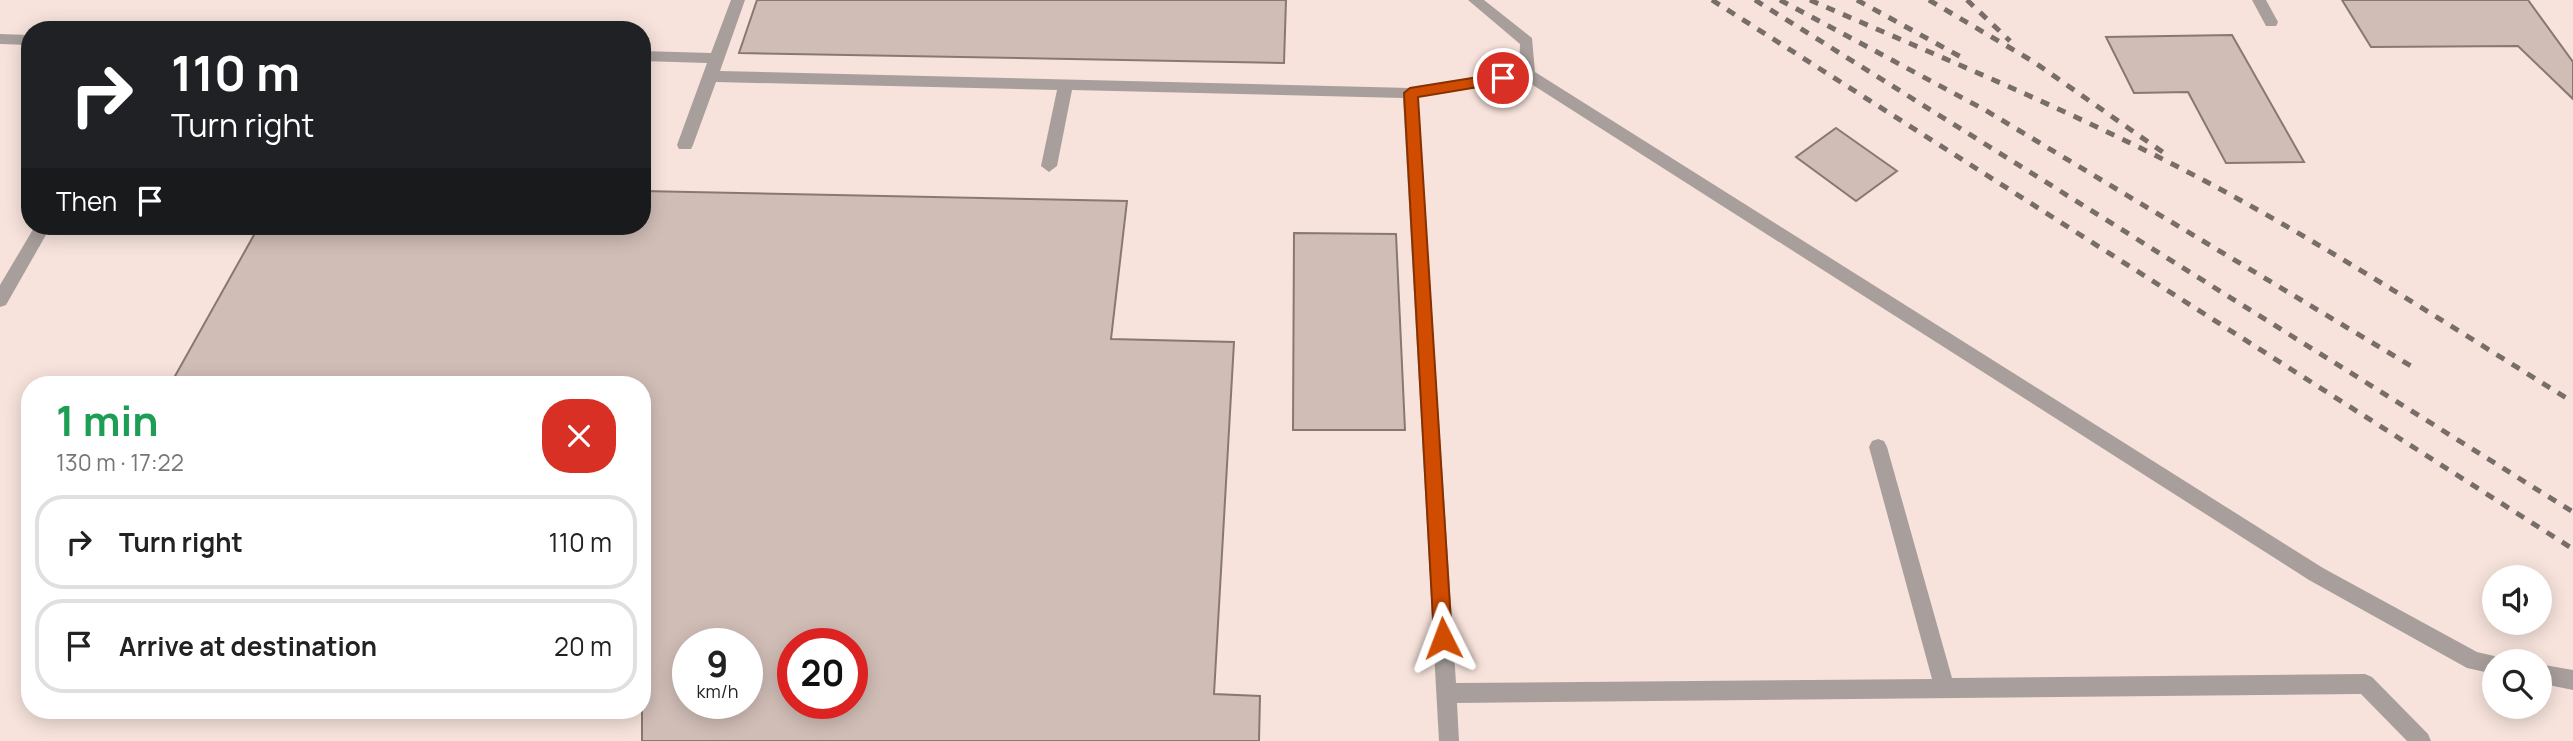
<!DOCTYPE html>
<meta charset="utf-8">
<style>
:root{--surface:#fff;--page:#f6f6f6;--text:#222;--muted:#767676;--line:#e0e0e0}
body{margin:0;font-family:Manrope,sans-serif;background:var(--page);color:var(--text);height:100vh;display:flex;flex-direction:column;font-size:26px;white-space:nowrap}
*{box-sizing:border-box;margin:0}
p{font-size:23px;color:var(--muted)}
.icon{flex:none;width:38px;height:38px;fill:none;stroke:currentColor;stroke-width:2;stroke-linecap:round;stroke-linejoin:round}
.map{position:relative;flex:1;overflow:hidden}
.details{position:absolute;left:21px;top:376px;width:630px;height:343px;display:flex;flex-direction:column;background:var(--surface);border-radius:28px;box-shadow:0 4px 18px #0003}
.details>*{flex:none}
.guide{position:absolute;left:21px;top:21px;width:630px;height:214px;border-radius:28px;box-shadow:0 4px 18px #0003;background:#202124;color:#fff;overflow:hidden}
.tools{position:absolute;left:2482px;top:565px;display:grid;gap:14px}
.tools a{display:grid;place-items:center;width:70px;height:70px;border-radius:50%;background:var(--surface);box-shadow:0 4px 18px #0003;font-size:35px}
.speed{position:absolute;left:672px;top:628px;display:flex;gap:14px;font-size:35px;font-weight:700;text-align:center}
.speed>*{display:grid;place-content:center;width:91px;height:91px;border-radius:50%;background:var(--surface);box-shadow:0 4px 18px #0003;line-height:1}
.speed small{font-size:18px;font-weight:400}
.speed .limit{border:10px solid #d22;background:#fff;color:#111}
.pin{position:absolute;display:grid;place-items:center;width:60px;height:60px;color:#fff;margin:-30px;border:4px solid #fff;border-radius:50%;box-shadow:0 2px 7px #0007}
.me{position:absolute;width:77px;margin:-38px;rotate:357deg;stroke-linejoin:round;filter:drop-shadow(0 0 5px #0008)}
.turn{display:flex;align-items:center;gap:24px;height:147px;padding:0 35px;font-size:32px}
.turn .icon{width:91px;height:91px;stroke-width:2.5}
.turn b{display:block;font-size:49px;line-height:60px}
.then{display:flex;align-items:center;height:66px;padding:0 35px;background:#0003;gap:14px;font-size:26px}
.round{display:grid;place-items:center;flex:none;width:74px;height:74px;border-radius:28px;background:var(--page)}
.head{display:flex;align-items:center;justify-content:space-between;height:119px;padding:0 35px}
h1{font-size:42px;font-weight:700;line-height:52px;color:#1e9e55}
ul{padding:0;list-style:none}
li{display:flex;align-items:center;gap:21px;height:94px;margin:0 14px 10px;padding:0 21px;border:4px solid var(--line);border-radius:28px}
li div{flex:1}
li b{display:block;font-size:26px}
li em{font-style:normal}
.map>svg:first-child{display:block}
.building{fill:#d0bdb6;stroke:#897872;stroke-width:2;fill-rule:evenodd}
.lines{fill:none;stroke-linecap:round;stroke-linejoin:round}
.minor{fill:#a89f9c;fill-rule:evenodd}
.rail{stroke:#796d69;stroke-width:5;stroke-dasharray:9 9;stroke-linecap:butt}
.route{fill:#d04c00;stroke:#873100;stroke-width:2}
</style>
<div class="map">
<svg width="2573" height="741" viewBox="0 0 2573 741">
<rect width="100%" height="100%" fill="#f7e3dc"/>
<!-- building -->
<g class="building">
<path d="M757 0H1286L1284 63 739 53Z"/>
<path d="M2342 0H2528L2573 62V99L2518 46 2371 47Z"/>
<path d="M2232 35 2304 162 2226 163 2188 92 2134 93 2106 37Z"/>
<path d="M1836 128 1897 171 1856 201 1796 157Z"/>
<path d="M642 191 1127 201 1111 339 1234 342 1214 694 1260 696 1259 741H642V385H170L259 226H642ZM688 644H747V704H688ZM793 644H852V704H793Z"/>
<path d="M1294 233 1396 234 1405 430H1293Z"/>
</g>
<g class="lines">
<!-- minor -->
<g class="minor">
<path d="M731 0H745L720 71 1410 88 1519 70 1520 44 1468 0H1484L1532 38 1535 72 2323 568 2477 652 2494 656 2502 662H2494V674L2467 668 2309 580 1525 80 1418 97 1456 683 1932 679 1869 447 1872 441 1878 439 1884 441 1887 447 1952 678 2365 674 2372 677 2428 734 2431 741H2407L2361 694 1457 703 1459 741H1439L1403 98 1072 90 1057 166 1049 172 1041 166 1057 90 716 82 693 145 691 149H679L677 145 707 63 642 61V51L711 53Z"/>
<path d="M2252 0H2266L2278 22 2276 26H2266Z"/>
<path d="M0 34 30 35V45L0 44Z"/>
<path d="M35 226H51L6 305 0 307V285Z"/>
<path d="M2539 664 2573 670V690L2539 683Z"/>
</g>
<!-- rail -->
<g class="rail">
<path d="M1712 0 2573 549"/>
<path d="M1755 0 2573 512"/>
<path d="M1780 0 1985 110 2411 366"/>
<path d="M1810 0C1942 58 2077 113 2205 181 2331 248 2451 327 2573 402"/>
<path d="M1857 0 1961 57"/>
<path d="M1929 0 2034 62 2164 153"/>
<path d="M1967 0 2010 41"/>
</g>
</g>
<!-- route -->
<path class="route" d="M1503 73 1510 78 1508 82 1418 97 1452 638 1449 644 1443 646 1436 644 1434 638 1404 93 1410 88Z"/>
</svg>
<div class="tools">
<a><svg class="icon" aria-label="sound" viewBox="0 0 24 24"><path d="M4 9h4l5-4v14l-5-4H4zM17 9q2 3 0 6"/></svg></a>
<a><svg class="icon" aria-label="search" viewBox="0 0 24 24"><circle cx="10" cy="10" r="6"/><path d="M15 15l6 6"/></svg></a>
</div>
<div class="speed"><div>9<small>km/h</small></div><div class="limit">20</div></div>
<div class="pin" style="left:1503px;top:78px;background:#d93025"><svg class="icon" aria-label="arrive" viewBox="0 0 24 24"><path d="M6 21V4h12l-3 4 3 4H6"/></svg></div>
<svg class="me" style="left:1443px;top:638px" viewBox="-20 -20 40 40"><path d="M0-17L14 15 0 8-14 15z" fill="#d04c00" stroke="#fff" stroke-width="4"/></svg>
<div class="guide">
<div class="turn"><svg class="icon" aria-label="right" viewBox="0 0 24 24"><path d="M7 20v-9h11M14 6l5 5-5 5"/></svg><div><b>110 m</b>Turn right</div></div>
<div class="then">Then<svg class="icon" aria-label="arrive" viewBox="0 0 24 24"><path d="M6 21V4h12l-3 4 3 4H6"/></svg></div>
</div>
<section class="details">
<div class="head"><div><h1>1 min</h1><p>130 m · 17:22</p></div><a class="round" style="background:#d93025;color:#fff"><svg class="icon" aria-label="close" viewBox="0 0 24 24"><path d="M6 6l12 12M18 6L6 18"/></svg></a></div>
<ul>
<li><svg class="icon" aria-label="right" viewBox="0 0 24 24"><path d="M7 20v-9h11M14 6l5 5-5 5"/></svg><div><b>Turn right</b></div><em>110 m</em></li>
<li><svg class="icon" aria-label="arrive" viewBox="0 0 24 24"><path d="M6 21V4h12l-3 4 3 4H6"/></svg><div><b>Arrive at destination</b></div><em>20 m</em></li>
</ul>
</section>
</div>
